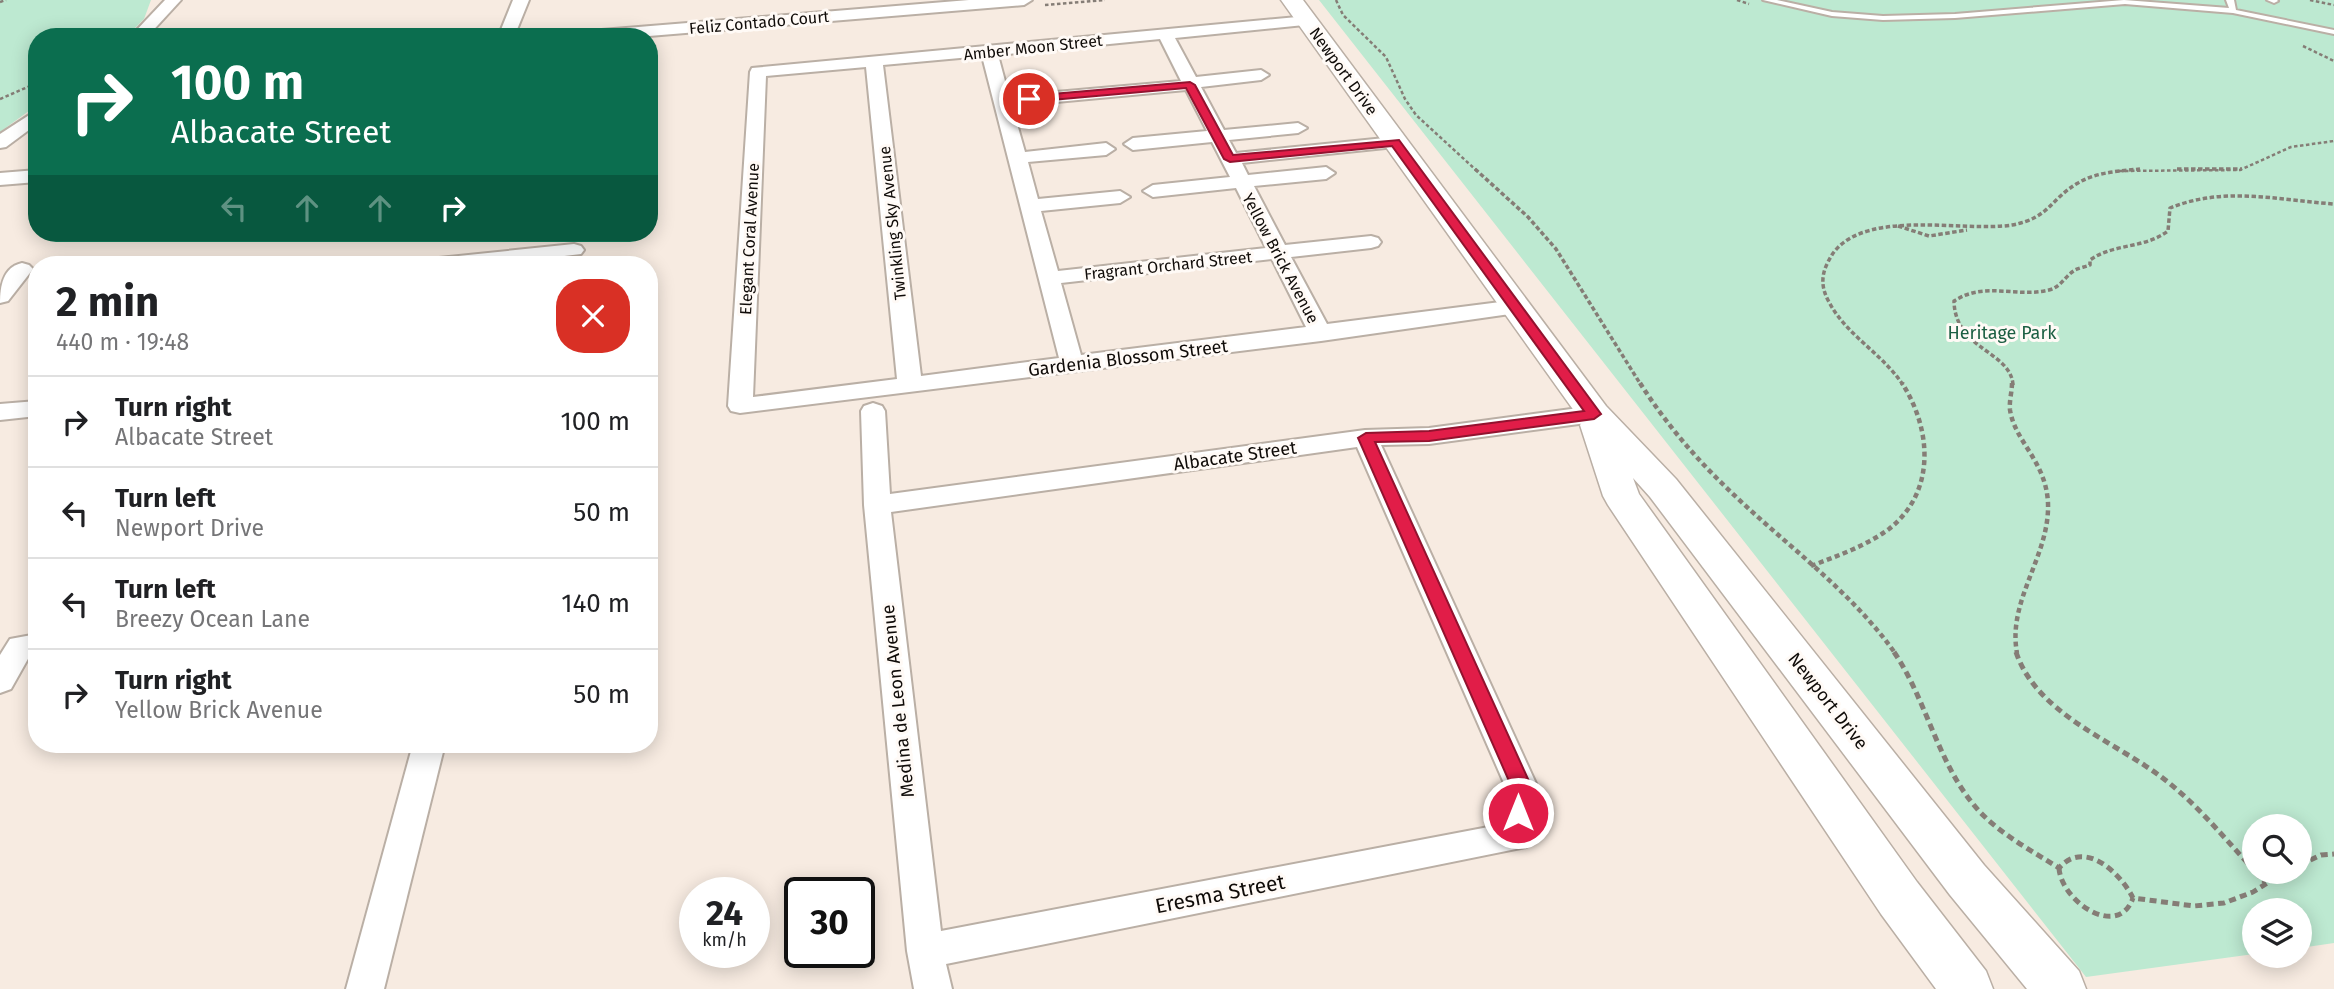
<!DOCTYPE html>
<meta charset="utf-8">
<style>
:root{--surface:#fff;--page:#f6f6f6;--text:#202124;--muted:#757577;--line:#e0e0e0}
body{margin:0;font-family:"Fira Sans",sans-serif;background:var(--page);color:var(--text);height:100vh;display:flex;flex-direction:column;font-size:26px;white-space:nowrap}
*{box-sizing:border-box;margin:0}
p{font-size:23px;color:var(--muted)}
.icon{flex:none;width:38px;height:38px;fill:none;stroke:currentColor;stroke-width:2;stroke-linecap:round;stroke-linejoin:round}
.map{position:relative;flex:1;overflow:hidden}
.panel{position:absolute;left:28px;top:256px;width:630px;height:497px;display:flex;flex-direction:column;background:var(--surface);border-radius:28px;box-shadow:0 4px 18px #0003}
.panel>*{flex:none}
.banner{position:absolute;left:28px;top:28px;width:630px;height:214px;border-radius:28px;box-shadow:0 4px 18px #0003;background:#0b6e4f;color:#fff;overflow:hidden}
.buttons{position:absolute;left:2242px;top:814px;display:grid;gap:14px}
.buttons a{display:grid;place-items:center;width:70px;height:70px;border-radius:50%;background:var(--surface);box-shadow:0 4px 18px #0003;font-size:35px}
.speed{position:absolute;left:679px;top:877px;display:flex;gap:14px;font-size:35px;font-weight:700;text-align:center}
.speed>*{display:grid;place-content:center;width:91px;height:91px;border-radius:50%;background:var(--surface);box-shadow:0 4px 18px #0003;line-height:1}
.speed small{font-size:18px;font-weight:400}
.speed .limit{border:4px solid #111;border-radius:10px;background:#fff;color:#111}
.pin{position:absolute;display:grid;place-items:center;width:60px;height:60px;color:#fff;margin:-30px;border:4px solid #fff;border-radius:50%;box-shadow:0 2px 7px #0007}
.me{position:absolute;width:77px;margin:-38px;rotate:0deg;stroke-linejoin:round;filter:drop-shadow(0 0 5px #0008)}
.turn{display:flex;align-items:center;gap:24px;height:147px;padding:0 28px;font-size:32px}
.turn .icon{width:91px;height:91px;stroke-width:2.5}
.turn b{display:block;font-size:49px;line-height:60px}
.lanes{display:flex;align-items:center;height:66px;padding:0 28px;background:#0003;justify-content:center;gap:35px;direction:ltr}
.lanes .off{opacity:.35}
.round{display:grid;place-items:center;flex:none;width:74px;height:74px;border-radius:28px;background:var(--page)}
.headline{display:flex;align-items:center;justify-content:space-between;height:119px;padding:0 28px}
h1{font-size:42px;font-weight:700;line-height:52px}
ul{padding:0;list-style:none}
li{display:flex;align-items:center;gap:21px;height:91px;padding:0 28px;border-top:2px solid var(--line)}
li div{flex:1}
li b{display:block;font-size:26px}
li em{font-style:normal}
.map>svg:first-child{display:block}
.green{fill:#bde9d1;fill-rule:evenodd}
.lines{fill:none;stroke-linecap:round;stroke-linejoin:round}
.lane-casing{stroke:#baafa5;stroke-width:4}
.street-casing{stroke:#baafa5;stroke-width:4}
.secondary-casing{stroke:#baafa5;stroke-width:3}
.path-far3{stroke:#857d76;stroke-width:2.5;stroke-dasharray:3.5 2.5;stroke-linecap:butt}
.path-far2{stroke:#857d76;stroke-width:3.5;stroke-dasharray:4.5 2.5;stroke-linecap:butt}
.path-far1{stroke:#857d76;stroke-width:4.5;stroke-dasharray:5 3.5;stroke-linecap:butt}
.path{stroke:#857d76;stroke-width:5;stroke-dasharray:7 4.5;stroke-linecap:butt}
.lane{fill:#fff;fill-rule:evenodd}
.street{fill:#fff;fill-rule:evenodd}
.secondary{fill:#fff;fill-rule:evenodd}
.route{fill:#e11d48;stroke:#92132f;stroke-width:2}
.labels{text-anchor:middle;stroke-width:6;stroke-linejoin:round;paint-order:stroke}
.far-street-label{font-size:16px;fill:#0f0b08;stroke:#fffaf6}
.park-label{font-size:18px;fill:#1c5f43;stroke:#fffaf6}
.street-label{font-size:18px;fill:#0f0b08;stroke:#fffaf6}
.near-street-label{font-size:21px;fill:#0f0b08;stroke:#fffaf6}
</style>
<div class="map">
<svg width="2334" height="989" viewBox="0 0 2334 989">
<rect width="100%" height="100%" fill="#f7ebe1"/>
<!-- green -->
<g class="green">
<path d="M0 0H151L144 19 126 37H37V105L0 132Z"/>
<path d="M1319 0H2334V943L2300 948V910H2254V954L2086 977ZM2254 826H2300V872H2254Z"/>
</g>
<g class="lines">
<defs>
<g id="lane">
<path d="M1763 0H1777L1832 12 1883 16 1955 14 2124 0 2229 8 2226 0H2234L2236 10 2334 30V34L2233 13 2125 4 1955 18 1883 20 1832 16Z"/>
<path d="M2267 0H2277L2278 1 2274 3Z"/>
</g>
<g id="street">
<path d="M165 0H181L147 37H130Z"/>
<path d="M513 0H529L514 37H498Z"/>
<path d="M969 0H1032L1024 5 637 37H569L577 32Z"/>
<path d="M1308 16 1316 21 1314 24 1175 38 1196 77 1261 70 1269 75 1261 80 1201 87 1224 130 1298 123 1307 128 1298 133 1229 140 1236 153 1395 137 1404 142 1395 147 1242 163 1248 175 1326 167 1335 173 1326 179 1254 186 1285 245 1371 236 1378 238 1381 242 1378 246 1371 248 1291 257 1327 324 1516 300 1524 302 1527 307 1524 312 1321 341 740 413 731 411 728 406 750 72 752 68ZM1160 39 1181 81 1009 96 998 55ZM982 56 1059 358 921 376 883 65ZM866 67 897 379 753 397 766 76ZM1186 90 1207 131 1133 138 1124 144 1133 150 1212 142 1230 177 1153 185 1143 191 1153 197 1236 188 1266 248 1058 271 1041 211 1120 203 1130 197 1120 191 1038 199 1028 162 1106 155 1115 149 1106 143 1025 152 1012 106ZM1272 259 1306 327 1081 355 1061 283Z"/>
<path d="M37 110V124L6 147 0 148V134Z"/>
<path d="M37 170V182L0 185V173Z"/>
<path d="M574 244 581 246 584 250 581 254 497 264H428L432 260 439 258Z"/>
<path d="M22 263 29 265 33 269 8 301 0 303C0 286 3 267 22 263Z"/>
<path d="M37 401V416L0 420V404Z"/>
<path d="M873 403 882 406 885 411 890 494 1365 430 1429 428 1594 406 1603 409 1606 414 1603 419 1594 422 1429 444 1381 445 1539 790 1531 837 1526 847 946 964 952 989H914L907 951 864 505 861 411 864 406ZM1357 447 1507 790 1499 825 941 931 891 512Z"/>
<path d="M37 634V656L29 657 11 689 0 693V655L10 639Z"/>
<path d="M413 744H445L384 989H346Z"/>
</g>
<path id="secondary" d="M1281 0H1303L1606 406 1676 479 1984 865 2079 971 2086 989H2027L1950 895 1650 497 1633 478 1639 494 1917 882 1986 971 1993 989H1936L1881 914 1608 505 1603 496 1580 425 1582 422Z"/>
</defs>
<!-- lane casing -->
<use href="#lane" class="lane-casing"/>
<!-- street casing -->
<use href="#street" class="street-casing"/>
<!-- secondary casing -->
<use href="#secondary" class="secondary-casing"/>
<!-- path-far3 -->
<g class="path-far3">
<path d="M1336 0 1343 15 1386 57 1405 99 1416 115 1477 171"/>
<path d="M1737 0 1749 4"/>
<path d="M2310 0 2334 5"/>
<path d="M0 2 6 0"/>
<path d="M1045 5 1105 0"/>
<path d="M2303 46 2334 61"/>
<path d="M0 99 37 83"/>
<path d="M2119 171 2240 170 2291 147 2334 141"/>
</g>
<!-- path-far2 -->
<g class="path-far2">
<path d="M1475 169 1528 217 1556 249 1641 385"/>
<path d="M2177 169H2242"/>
<path d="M1898 226 1929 236 1967 230"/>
<path d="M1903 385C1883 354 1846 335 1829 302 1821 288 1821 275 1828 262 1854 205 1962 233 2012 225 2050 218 2050 199 2078 183 2096 172 2120 171 2140 169"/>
<path d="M2013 385C2011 351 1955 350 1954 301 1985 281 2016 298 2049 290 2061 287 2065 276 2075 270 2079 268 2085 267 2090 265V260C2114 243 2144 249 2168 231L2170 208C2224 186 2278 200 2334 204"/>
</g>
<!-- path-far1 -->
<g class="path-far1">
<path d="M1640 383C1666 424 1697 460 1732 493 1787 546 1850 590 1895 653"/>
<path d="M2012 383C2012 392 2009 401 2010 410 2015 442 2046 461 2048 503 2050 556 2007 600 2017 653"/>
<path d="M1811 566C1837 556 1866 546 1889 529 1936 492 1932 430 1902 383"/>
</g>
<!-- path -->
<g class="path">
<path d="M1894 652C1928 702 1938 767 1980 812 2002 835 2032 851 2059 868 2084 839 2120 872 2133 898L2194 906 2224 903 2253 892 2285 872"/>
<path d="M2016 652C2037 715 2115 741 2164 779 2198 805 2225 839 2254 870"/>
<path d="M2300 865 2321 855 2334 854"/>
<path d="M2059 868C2061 901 2118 940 2133 898"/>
<path d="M2255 872 2265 882"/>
</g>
<!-- lane -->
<use href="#lane" class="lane"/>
<!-- street -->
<use href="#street" class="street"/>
<!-- secondary -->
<use href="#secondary" class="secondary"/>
</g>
<!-- route -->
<path class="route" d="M1190 82 1195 85 1233 155 1399 140 1601 414 1594 419 1429 441 1375 442 1533 790 1526 820 1518 822 1511 820 1508 813 1513 790 1358 438 1366 433 1429 431 1584 411 1392 146 1230 162 1224 159 1186 88 1029 102 1024 99 1029 96Z"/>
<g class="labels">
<!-- far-street labels -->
<g class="far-street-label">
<text transform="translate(759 22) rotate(-5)" y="6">Feliz Contado Court</text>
<text transform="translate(1033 47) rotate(-6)" y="6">Amber Moon Street</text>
<text transform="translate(1344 71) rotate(54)" y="6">Newport Drive</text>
<text transform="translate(892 223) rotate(-96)" y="6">Twinkling Sky Avenue</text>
<text transform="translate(749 239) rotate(-87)" y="6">Elegant Coral Avenue</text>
<text transform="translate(1281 258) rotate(62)" y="6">Yellow Brick Avenue</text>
<text transform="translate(1168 265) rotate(-6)" y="6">Fragrant Orchard Street</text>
</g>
<!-- park labels -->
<g class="park-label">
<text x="2002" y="339">Heritage Park</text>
</g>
<!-- street labels -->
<g class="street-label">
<text transform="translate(1128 358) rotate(-7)" y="6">Gardenia Blossom Street</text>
<text transform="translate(1235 456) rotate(-8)" y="6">Albacate Street</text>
<text transform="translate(898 701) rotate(-96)" y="6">Medina de Leon Avenue</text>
<text transform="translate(1828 701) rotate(52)" y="6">Newport Drive</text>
</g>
<!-- near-street labels -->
<g class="near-street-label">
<text transform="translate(1220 894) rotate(-11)" y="7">Eresma Street</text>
</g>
</g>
</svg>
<div class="buttons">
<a><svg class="icon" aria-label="search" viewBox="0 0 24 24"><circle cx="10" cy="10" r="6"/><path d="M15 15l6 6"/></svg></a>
<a><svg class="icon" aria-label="layers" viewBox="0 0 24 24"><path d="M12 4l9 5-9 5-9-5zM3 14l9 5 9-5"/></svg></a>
</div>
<div class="speed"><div>24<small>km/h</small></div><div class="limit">30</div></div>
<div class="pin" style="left:1029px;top:99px;background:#d93025"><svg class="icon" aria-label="arrive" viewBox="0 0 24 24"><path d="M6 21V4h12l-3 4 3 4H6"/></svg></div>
<svg class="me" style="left:1518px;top:813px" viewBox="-20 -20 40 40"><circle r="17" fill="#e11d48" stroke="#fff" stroke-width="3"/><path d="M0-11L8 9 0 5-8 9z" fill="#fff"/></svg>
<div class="banner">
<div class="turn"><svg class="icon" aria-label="right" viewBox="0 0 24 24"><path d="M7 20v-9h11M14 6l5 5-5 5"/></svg><div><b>100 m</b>Albacate Street</div></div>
<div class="lanes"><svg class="icon off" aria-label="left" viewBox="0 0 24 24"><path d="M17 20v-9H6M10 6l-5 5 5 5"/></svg><svg class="icon off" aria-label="ahead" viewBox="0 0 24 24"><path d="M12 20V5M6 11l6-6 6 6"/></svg><svg class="icon off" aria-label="ahead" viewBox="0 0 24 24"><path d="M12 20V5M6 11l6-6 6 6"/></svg><svg class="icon" aria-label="right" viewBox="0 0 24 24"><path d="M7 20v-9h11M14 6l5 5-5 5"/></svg></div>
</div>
<section class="panel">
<div class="headline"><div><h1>2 min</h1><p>440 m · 19:48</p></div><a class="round" style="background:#d93025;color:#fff"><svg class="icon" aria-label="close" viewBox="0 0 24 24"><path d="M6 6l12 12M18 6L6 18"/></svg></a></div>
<ul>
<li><svg class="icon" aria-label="right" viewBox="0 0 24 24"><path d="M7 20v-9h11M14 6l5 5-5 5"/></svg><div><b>Turn right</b><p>Albacate Street</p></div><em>100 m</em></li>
<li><svg class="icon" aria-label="left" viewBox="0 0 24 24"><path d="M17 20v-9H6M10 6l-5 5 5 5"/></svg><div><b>Turn left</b><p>Newport Drive</p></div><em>50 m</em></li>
<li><svg class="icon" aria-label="left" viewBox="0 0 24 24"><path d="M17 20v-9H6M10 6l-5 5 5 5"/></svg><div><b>Turn left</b><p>Breezy Ocean Lane</p></div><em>140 m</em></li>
<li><svg class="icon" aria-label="right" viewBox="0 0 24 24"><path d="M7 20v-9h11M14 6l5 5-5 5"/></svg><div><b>Turn right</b><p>Yellow Brick Avenue</p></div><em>50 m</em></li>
</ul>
</section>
</div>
